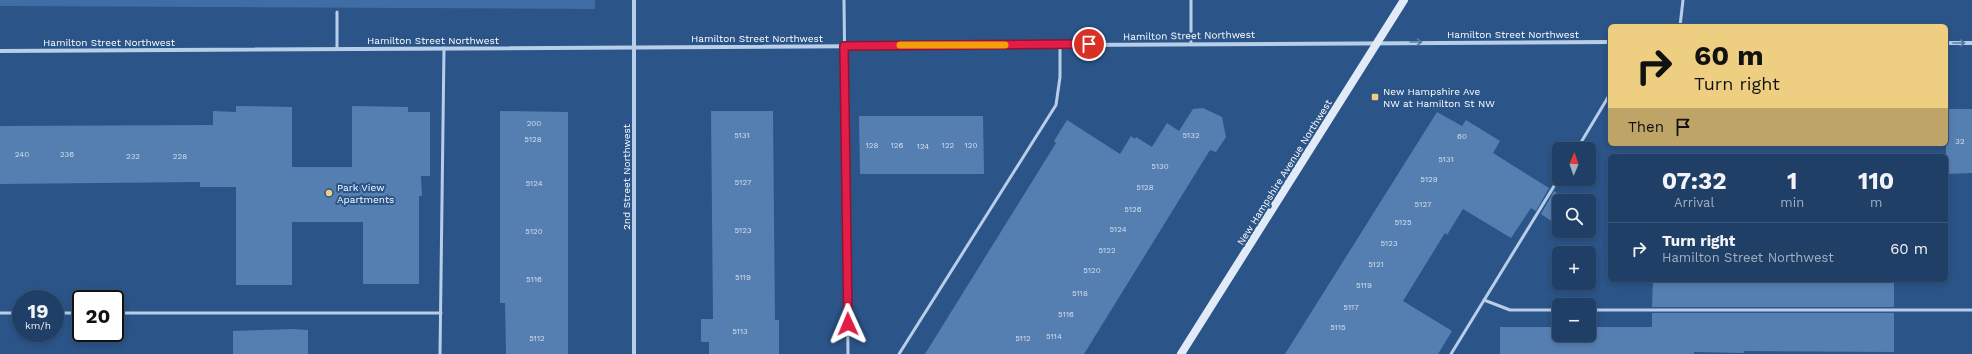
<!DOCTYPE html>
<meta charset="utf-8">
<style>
:root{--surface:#203f66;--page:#28466c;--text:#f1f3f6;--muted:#a2afbf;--line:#3d587a}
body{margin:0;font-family:"Work Sans",sans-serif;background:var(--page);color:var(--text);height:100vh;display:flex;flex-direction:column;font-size:15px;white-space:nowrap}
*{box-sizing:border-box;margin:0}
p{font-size:13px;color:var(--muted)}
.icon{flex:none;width:22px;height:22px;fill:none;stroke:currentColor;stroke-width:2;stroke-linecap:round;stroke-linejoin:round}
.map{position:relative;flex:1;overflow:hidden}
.panel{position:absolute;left:1608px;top:154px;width:340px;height:128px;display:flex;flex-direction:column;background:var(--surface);border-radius:6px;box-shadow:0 2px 6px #0003,0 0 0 1px var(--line)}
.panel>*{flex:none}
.hud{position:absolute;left:1608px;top:24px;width:340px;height:122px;border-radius:6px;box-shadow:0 2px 6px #0003,0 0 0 1px var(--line);background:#eece80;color:#111;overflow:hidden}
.needle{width:26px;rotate:2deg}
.buttons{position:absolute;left:1552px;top:142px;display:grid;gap:8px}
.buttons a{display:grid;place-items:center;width:44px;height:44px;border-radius:6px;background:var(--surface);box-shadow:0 2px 6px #0003,0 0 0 1px var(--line);font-size:20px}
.speed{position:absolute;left:12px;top:290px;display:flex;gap:8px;font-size:20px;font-weight:700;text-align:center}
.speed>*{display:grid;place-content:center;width:52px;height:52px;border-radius:50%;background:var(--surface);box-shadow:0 2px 6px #0003,0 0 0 1px var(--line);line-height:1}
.speed small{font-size:10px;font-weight:400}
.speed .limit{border:2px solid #111;border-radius:6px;background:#fff;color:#111}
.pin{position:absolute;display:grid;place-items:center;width:34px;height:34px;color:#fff;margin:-17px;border:2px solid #fff;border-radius:50%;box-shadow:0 1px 4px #0007}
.me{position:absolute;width:44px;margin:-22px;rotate:359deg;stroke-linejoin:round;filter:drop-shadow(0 0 3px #0008)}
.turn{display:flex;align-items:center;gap:14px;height:84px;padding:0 20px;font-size:18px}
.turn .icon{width:52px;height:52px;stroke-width:2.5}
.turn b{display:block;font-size:28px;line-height:34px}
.then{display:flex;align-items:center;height:38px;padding:0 20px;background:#0003;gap:8px;font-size:15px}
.eta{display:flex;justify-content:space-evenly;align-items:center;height:68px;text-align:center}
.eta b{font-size:24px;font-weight:700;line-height:28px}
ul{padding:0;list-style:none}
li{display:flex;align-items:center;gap:12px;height:52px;padding:0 20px;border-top:1px solid var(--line)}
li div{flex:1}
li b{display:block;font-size:15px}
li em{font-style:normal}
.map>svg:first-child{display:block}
.green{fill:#3f6da4}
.building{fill:#567fb1}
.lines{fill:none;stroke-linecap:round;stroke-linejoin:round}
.service{stroke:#b8cee8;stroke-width:3}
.minor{stroke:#b8cee8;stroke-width:4}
.secondary{stroke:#e1ebf8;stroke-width:8}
.oneway{stroke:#5579a5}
.route-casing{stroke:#92132f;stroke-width:10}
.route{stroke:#e11d48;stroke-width:7}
.slow{stroke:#f59e0b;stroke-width:7}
.poi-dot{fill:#eece80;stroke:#2b5488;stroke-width:1.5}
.labels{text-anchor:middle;stroke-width:4;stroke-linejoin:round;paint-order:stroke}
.number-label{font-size:8px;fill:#d5dfec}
.street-label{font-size:10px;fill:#fff;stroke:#2b5488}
.poi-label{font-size:10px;fill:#fff;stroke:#2b5488;text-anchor:start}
</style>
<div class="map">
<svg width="1972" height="354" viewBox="0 0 1972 354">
<rect width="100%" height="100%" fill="#2b5488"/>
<!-- green -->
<path class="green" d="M0 0H595V9L0 6Z"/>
<!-- building -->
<g class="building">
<path d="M236 106 292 107V167H352V106L408 107V112H430V176H421L422 196H419V284H363V222H292V285H236V187H200V182L0 184V126L213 125V111L236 112Z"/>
<path d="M1203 108 1222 117 1226 137 1216 152 1210 150 1084 354H925L1056 143 1054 141 1067 120 1120 154 1131 136 1135 139 1136 137 1152 147 1167 123 1179 131 1193 109Z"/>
<path d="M1946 109H1972V173L1946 174Z"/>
<path d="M500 111 568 112V354H506L505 303H500Z"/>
<path d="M711 111H773L775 320H779V354H709V342H701V319H713Z"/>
<path d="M1437 112 1462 126 1466 120 1500 141 1493 153 1549 188 1536 211 1531 208 1511 238 1463 209 1447 235 1445 233 1403 301 1452 331 1438 354H1285Z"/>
<path d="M859 116H983L984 174H860Z"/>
<path d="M1554 191 1559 194V226L1541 214Z"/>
<path d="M1653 280H1894V307H1652Z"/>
<path d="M1652 313H1894V352L1744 351V353L1694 352V354H1500V327H1559V335H1589V327H1652Z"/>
<path d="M292 329 308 330V354H233V331Z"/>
</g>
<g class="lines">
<!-- service -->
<g class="service">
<path d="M844 0 848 354"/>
<path d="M1191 0V43"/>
<path d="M1680 26 1683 0"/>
<path d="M337 49V12"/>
<path d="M1577 149 1610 94"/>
<path d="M1484 300 1510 310H1559"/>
<path d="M1589 310H1972"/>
<path d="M0 313H21"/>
<path d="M55 313H81"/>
<path d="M115 313H441"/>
<path d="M440 354 444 48"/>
<path d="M899 354 1056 105 1060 77V44"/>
<path d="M1451 354 1559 178"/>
</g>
<!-- minor -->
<g class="minor">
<path d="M634 0V354"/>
<path d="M1946 43H1972"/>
<path d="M0 51 1610 42"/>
</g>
<!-- secondary -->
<path class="secondary" d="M1181 354 1404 0"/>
</g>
<!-- one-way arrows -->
<defs><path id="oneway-shaft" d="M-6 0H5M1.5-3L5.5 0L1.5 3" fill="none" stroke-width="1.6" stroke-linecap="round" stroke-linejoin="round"/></defs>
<g class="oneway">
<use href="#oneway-shaft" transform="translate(1416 42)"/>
<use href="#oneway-shaft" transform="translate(1959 43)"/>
</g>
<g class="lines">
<defs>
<path id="route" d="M848 324 844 46 1089 44"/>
</defs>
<!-- route casing -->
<use href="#route" class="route-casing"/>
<!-- route -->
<use href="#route" class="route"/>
<!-- slow -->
<path class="slow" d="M900 45H1005"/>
</g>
<!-- markers -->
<g class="poi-dot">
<rect x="1371" y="93" width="8" height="8" rx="2"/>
<circle cx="329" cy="193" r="4"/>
</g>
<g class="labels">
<!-- number labels -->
<g class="number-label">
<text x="534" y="126">200</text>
<text x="742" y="138">5131</text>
<text x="1191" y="138">5132</text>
<text x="1462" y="139">60</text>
<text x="533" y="142">5128</text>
<text x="1960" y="144">32</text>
<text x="872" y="148">128</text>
<text x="897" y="148">126</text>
<text x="948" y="148">122</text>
<text x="971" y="148">120</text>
<text x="923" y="149">124</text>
<text x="22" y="157">240</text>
<text x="67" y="157">236</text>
<text x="133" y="159">232</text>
<text x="180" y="159">228</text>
<text x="1446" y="162">5131</text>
<text x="1160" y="169">5130</text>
<text x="1429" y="182">5129</text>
<text x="743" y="185">5127</text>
<text x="534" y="186">5124</text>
<text x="1145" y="190">5128</text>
<text x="1423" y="207">5127</text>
<text x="1133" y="212">5126</text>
<text x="1403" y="225">5125</text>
<text x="1118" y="232">5124</text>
<text x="743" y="233">5123</text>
<text x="534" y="234">5120</text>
<text x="1389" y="246">5123</text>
<text x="1107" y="253">5122</text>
<text x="1376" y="267">5121</text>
<text x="1092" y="273">5120</text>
<text x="743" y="280">5119</text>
<text x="534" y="282">5116</text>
<text x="1364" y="288">5119</text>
<text x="1080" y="296">5118</text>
<text x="1351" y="310">5117</text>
<text x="1066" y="317">5116</text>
<text x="1338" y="330">5115</text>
<text x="740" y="334">5113</text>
<text x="1054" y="339">5114</text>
<text x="537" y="341">5112</text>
<text x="1023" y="341">5112</text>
</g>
<!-- street labels -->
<g class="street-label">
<text x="1513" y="38">Hamilton Street Northwest</text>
<text transform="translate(1189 35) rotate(-1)" y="4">Hamilton Street Northwest</text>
<text x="757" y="42">Hamilton Street Northwest</text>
<text x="433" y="44">Hamilton Street Northwest</text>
<text x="109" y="46">Hamilton Street Northwest</text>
<text transform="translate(1284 172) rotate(-58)" y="4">New Hampshire Avenue Northwest</text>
<text transform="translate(626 177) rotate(-90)" y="4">2nd Street Northwest</text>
</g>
<!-- poi labels -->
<g class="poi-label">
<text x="1383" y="95">New Hampshire Ave<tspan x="1383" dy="12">NW at Hamilton St NW</tspan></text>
<text x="337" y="191">Park View<tspan x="337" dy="12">Apartments</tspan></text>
</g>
</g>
</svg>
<div class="buttons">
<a><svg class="needle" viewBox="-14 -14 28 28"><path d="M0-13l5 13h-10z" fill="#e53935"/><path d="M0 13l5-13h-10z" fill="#a2afbf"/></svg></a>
<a><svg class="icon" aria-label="search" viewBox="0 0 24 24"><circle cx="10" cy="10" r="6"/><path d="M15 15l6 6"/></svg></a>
<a>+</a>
<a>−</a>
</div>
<div class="speed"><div>19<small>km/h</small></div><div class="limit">20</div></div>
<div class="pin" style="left:1089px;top:44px;background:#d93025"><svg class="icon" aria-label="arrive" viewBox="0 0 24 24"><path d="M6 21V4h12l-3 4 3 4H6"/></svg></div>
<svg class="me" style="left:848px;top:324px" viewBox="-20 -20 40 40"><path d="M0-17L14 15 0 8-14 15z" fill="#e11d48" stroke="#fff" stroke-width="4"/></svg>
<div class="hud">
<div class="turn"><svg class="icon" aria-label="right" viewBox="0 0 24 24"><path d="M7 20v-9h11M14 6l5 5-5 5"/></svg><div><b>60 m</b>Turn right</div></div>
<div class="then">Then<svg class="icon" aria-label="arrive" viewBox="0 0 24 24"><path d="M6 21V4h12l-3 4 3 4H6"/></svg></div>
</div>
<section class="panel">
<div class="eta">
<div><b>07:32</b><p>Arrival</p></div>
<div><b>1</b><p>min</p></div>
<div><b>110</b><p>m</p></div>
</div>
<ul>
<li><svg class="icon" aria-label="right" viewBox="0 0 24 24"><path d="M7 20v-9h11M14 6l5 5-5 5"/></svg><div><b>Turn right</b><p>Hamilton Street Northwest</p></div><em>60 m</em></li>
</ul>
</section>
</div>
